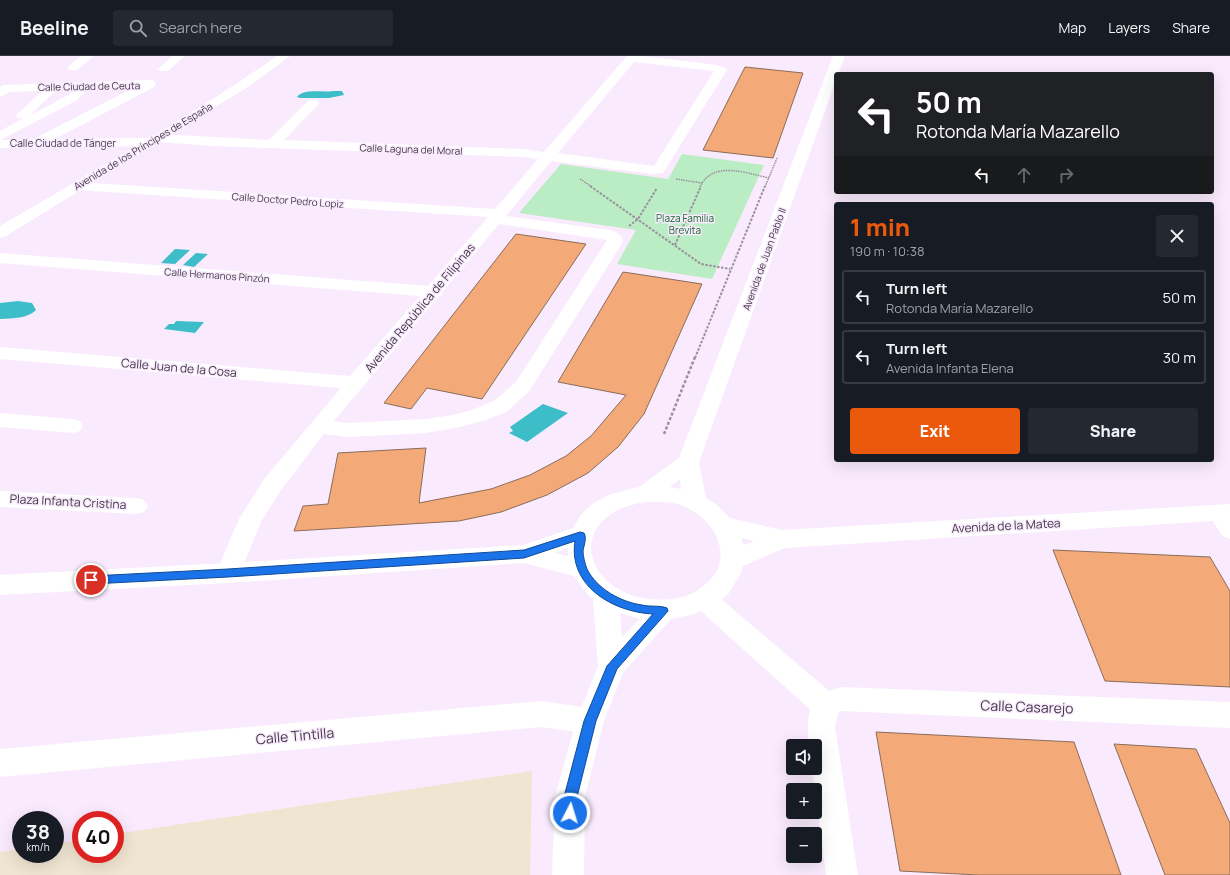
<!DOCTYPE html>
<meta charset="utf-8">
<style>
:root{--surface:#171b24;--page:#242831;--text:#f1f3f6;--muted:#9ea1a6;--line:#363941;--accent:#ea580c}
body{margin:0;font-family:Manrope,sans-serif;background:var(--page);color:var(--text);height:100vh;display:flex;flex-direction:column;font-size:15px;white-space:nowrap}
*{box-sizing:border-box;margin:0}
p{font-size:13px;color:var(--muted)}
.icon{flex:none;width:22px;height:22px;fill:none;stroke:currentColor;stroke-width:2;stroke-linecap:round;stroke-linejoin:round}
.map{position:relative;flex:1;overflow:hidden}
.panel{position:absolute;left:834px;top:146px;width:380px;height:260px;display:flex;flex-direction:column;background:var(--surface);border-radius:4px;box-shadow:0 4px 16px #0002}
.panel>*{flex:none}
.guide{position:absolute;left:834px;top:16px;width:380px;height:122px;border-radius:4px;box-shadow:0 4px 16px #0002;background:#202124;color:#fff;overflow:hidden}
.controls{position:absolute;left:786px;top:683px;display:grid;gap:8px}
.controls a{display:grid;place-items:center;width:36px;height:36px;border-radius:4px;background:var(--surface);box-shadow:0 4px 16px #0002;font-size:20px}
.speed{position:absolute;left:12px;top:755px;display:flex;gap:8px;font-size:20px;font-weight:700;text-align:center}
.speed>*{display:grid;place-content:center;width:52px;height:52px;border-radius:50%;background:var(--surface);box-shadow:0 4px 16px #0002;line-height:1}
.speed small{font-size:10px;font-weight:400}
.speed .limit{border:6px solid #d22;background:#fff;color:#111}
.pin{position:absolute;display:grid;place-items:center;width:34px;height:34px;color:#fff;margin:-17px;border:2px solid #fff;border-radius:50%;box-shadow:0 1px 4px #0007}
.me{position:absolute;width:44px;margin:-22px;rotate:5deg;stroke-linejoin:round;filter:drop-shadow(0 0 3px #0008)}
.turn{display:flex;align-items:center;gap:14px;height:84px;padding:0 16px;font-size:18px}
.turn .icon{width:52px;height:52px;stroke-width:2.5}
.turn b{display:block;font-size:28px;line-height:34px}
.lanes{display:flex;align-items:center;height:38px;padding:0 16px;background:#0003;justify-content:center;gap:20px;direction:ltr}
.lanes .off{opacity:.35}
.round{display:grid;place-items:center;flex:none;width:42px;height:42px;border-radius:4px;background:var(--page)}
.overview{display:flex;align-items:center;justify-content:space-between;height:68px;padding:0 16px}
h1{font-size:24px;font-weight:800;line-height:30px;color:var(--accent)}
.cta{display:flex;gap:8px;margin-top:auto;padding:8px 16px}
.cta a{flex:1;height:46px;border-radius:4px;background:var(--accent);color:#fff;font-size:16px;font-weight:800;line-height:46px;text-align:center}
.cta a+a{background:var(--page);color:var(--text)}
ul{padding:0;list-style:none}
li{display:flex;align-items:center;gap:12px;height:54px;margin:0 8px 6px;padding:0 8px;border:2px solid var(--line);border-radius:4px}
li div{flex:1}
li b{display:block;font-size:15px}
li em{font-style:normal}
header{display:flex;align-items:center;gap:24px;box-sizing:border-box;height:56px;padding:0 20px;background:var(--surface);border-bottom:1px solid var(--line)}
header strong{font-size:19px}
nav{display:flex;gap:22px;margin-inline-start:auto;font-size:14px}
.search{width:280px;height:36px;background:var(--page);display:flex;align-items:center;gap:10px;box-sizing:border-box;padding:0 14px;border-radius:4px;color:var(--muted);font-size:15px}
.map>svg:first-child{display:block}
.education{fill:#f0e5d1}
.green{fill:#baedc3}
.water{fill:#3dbdc8}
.building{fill:#f4a979;stroke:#8a6c5a}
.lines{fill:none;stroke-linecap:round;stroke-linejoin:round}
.path-far2{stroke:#9a8f9e;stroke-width:1.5;stroke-dasharray:1.5 1;stroke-linecap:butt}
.path-far1{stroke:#9a8f9e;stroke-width:2;stroke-dasharray:2.5 1.5;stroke-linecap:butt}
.path{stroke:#9a8f9e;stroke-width:2.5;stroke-dasharray:3 2;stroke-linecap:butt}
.pedestrian{fill:#fff;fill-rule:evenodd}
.minor{fill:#fff;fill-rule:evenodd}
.tertiary{fill:#fff;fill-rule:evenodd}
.route{fill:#1a73e8;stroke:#114b97}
.labels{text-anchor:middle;stroke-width:3;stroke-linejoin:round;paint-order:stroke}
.far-street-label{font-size:10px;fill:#413844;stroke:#f9ebfd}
.far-park-label{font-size:10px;fill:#1a6833;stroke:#f9ebfd}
.street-label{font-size:12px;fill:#413844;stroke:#f9ebfd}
.near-street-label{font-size:14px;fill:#413844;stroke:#f9ebfd}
</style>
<header>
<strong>Beeline</strong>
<div class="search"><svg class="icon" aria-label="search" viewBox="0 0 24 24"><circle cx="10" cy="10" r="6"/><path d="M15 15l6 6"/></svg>Search here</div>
<nav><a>Map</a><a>Layers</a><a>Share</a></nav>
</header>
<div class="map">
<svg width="1230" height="819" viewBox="0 0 1230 819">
<rect width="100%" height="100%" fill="#f9ebfd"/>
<!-- education -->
<path class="education" d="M532 715 530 819H0V796L21 793V798H55V788L81 784V798H115V778Z"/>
<!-- green -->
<path class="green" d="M682 98 764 109 712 223 617 208 636 174 519 157 561 108 668 123Z"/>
<!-- water -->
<g class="water">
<path d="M333 35H342L344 39 329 42H300L297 41C304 32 322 37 333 35Z"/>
<path d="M175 193 190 194 175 208 161 207Z"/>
<path d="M196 197 208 198 194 211 183 209Z"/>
<path d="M18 245 32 247 36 254C27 263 13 262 0 263V247Z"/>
<path d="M176 265 204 266 195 277 164 273 169 268H174Z"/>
<path d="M543 348 568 357 527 386 509 377 513 375 510 371Z"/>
</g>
<!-- building -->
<g class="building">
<path d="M745 11 803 17 773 102 703 94Z"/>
<path d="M516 178 586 188 482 343 427 332 411 353 384 347Z"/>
<path d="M623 216 702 228 644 358 618 391 588 417 547 439 501 456 459 465 294 475 303 450 328 448 338 397 426 392 419 447 491 433 530 419 566 400 591 380 626 339 558 326Z"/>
<path d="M1053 494 1210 501 1230 535V631L1105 625Z"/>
<path d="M876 676 1074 686 1121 819H978L900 815Z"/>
<path d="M1114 688 1196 693 1230 767V819H1165Z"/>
</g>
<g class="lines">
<!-- path-far2 -->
<g class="path-far2">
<path d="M580 123 592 131"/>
<path d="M676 123 702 127"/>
<path d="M700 131C712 104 746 117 769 122"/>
<path d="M765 131 777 102"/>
</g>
<!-- path-far1 -->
<g class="path-far1">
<path d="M590 130 701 208 730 213"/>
<path d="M629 170 638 163 657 132"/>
<path d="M675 189 701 130"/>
<path d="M695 302 765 130"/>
</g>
<!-- path -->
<path class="path" d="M664 378 695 301"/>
<!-- pedestrian -->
<g class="pedestrian">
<path d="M85 26 89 27 91 30 76 45 0 84V75L24 62H17L16 59 50 28H58L60 31 29 60 68 39 81 27Z"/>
<path d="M0 435 136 442 144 444 148 450 144 456 136 458 0 451Z"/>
<path d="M704 533 713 536 835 640 839 649 835 658 825 661 815 658 695 550 691 543 695 536Z"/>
</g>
<!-- minor -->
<g class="minor">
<path d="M81 0H94L77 14H69L67 12Z"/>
<path d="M172 0H185L168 15H160L158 13Z"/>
<path d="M627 0H643L717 9 725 12 727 14 663 117 653 118 551 105 506 160 609 174C616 176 623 178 623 186L530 334 508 355 486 364 460 371 426 377 347 381 324 378 281 434 262 464 237 524 228 527 219 524 216 517 239 463 265 422 341 332 0 303V291L350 320 420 240 0 207V197L428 230 488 161 77 134 72 133 70 130 72 127 77 126 495 153 538 103 523 101 213 90 158 86 156 89 151 90 0 92V84L34 83 133 32 10 36 0 41V31L3 29 150 24 154 25 156 28 154 31 55 83 151 82 153 79 158 78 269 84 309 44H317L319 47 317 50 284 84 523 93 544 96ZM634 6 714 15 654 110 558 97ZM499 168 607 184 516 326 494 345 472 354 453 359 426 363 347 367 334 365 439 240H441L443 235Z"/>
<path d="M0 357 73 363 80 365 83 370 80 375 73 377 0 371Z"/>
<path d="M1220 449 1228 451 1230 454V483L1222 480 1208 457 1212 451Z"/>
<path d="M841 631 1230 646V672L841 655 838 657 835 671 858 819H826L812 712H815V690H809C807 671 807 658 815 640Z"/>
<path d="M541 645 590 652 600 656 604 665 600 674 590 678 541 671 0 721V693Z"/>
</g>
<!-- tertiary -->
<g class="tertiary">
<path d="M277 0H290L251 29 6 180 0 182V170C93 115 188 62 277 0Z"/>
<path d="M833 0H845L838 18H836V24L699 406 706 442 717 449 730 462 782 474 1230 448V464L785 492 743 510 741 517 729 537 716 549 691 559 671 563 623 617 604 665 585 741 584 819H552L555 741 576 665 598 610 593 543 587 538 574 520 524 507 228 527 0 539V519L228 507 523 489 573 472 580 460 592 448 611 438 639 431 679 402ZM680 423 681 433 670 431ZM645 446C657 446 670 445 681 449 713 461 737 500 707 527 699 534 693 538 683 541 591 561 551 461 645 446ZM741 482 754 485 744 489ZM568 492V500L555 497ZM620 557 640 563 622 581Z"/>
</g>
</g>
<!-- route -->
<path class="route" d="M580 476 584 477C587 482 584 489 583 495 583 500 585 508 587 513 597 533 621 546 642 549 650 551 659 549 667 552L668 555 617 613 596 665 577 741 576 757 574 761 570 763 565 761 563 757 564 741 584 665 607 610 653 558C613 556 568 530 575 485L524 502 228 521 91 528 88 527 86 524 88 521 91 520 228 513 524 494Z"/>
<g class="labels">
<!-- far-street labels -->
<g class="far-street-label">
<text transform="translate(89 30) rotate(-1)" y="4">Calle Ciudad de Ceuta</text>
<text x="63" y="91">Calle Ciudad de Tánger</text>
<text transform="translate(143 90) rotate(-31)" y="4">Avenida de los Príncipes de España</text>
<text transform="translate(411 93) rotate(2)" y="4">Calle Laguna del Moral</text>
<text transform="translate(288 144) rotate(4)" y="4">Calle Doctor Pedro Lopiz</text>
<text transform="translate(764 203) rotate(-70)" y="4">Avenida de Juan Pablo II</text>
<text transform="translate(217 219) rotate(4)" y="4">Calle Hermanos Pinzón</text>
</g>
<!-- far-park labels -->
<g class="far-park-label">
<text x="685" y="166">Plaza Familia<tspan x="685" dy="12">Brevita</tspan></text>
</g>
<!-- street labels -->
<g class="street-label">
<text transform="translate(420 252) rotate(-50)" y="4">Avenida República de Filipinas</text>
<text transform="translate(179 312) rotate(5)" y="4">Calle Juan de la Cosa</text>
<text transform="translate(68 446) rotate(3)" y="4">Plaza Infanta Cristina</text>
<text transform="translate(1006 470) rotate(-3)" y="4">Avenida de la Matea</text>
</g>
<!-- near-street labels -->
<g class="near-street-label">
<text transform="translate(1027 651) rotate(2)" y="5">Calle Casarejo</text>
<text transform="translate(295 680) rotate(-5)" y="5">Calle Tintilla</text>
</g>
</g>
</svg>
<div class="controls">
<a><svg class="icon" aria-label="sound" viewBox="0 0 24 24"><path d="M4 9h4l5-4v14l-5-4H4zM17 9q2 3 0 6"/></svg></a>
<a>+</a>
<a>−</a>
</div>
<div class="speed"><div>38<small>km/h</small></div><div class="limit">40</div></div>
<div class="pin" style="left:91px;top:524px;background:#d93025"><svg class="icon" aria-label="arrive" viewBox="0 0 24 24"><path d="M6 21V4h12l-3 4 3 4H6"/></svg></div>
<svg class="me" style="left:570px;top:757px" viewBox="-20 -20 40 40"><circle r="17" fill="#1a73e8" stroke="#fff" stroke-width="3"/><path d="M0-11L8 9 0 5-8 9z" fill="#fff"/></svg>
<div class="guide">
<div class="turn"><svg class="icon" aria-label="left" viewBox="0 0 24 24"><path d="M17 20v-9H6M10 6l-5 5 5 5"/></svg><div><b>50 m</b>Rotonda María Mazarello</div></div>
<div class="lanes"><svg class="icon" aria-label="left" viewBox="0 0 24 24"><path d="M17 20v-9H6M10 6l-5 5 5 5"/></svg><svg class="icon off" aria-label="ahead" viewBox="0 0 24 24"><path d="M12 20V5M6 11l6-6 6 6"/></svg><svg class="icon off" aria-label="right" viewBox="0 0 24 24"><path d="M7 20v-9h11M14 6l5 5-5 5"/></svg></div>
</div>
<section class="panel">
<div class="overview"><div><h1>1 min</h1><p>190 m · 10:38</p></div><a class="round"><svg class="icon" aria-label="close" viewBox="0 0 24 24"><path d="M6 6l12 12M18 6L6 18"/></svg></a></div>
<ul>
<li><svg class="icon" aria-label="left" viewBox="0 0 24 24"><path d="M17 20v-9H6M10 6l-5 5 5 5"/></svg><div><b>Turn left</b><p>Rotonda María Mazarello</p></div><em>50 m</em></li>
<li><svg class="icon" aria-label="left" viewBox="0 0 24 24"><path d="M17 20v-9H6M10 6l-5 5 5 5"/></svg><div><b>Turn left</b><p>Avenida Infanta Elena</p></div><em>30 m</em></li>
</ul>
<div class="cta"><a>Exit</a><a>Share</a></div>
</section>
</div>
